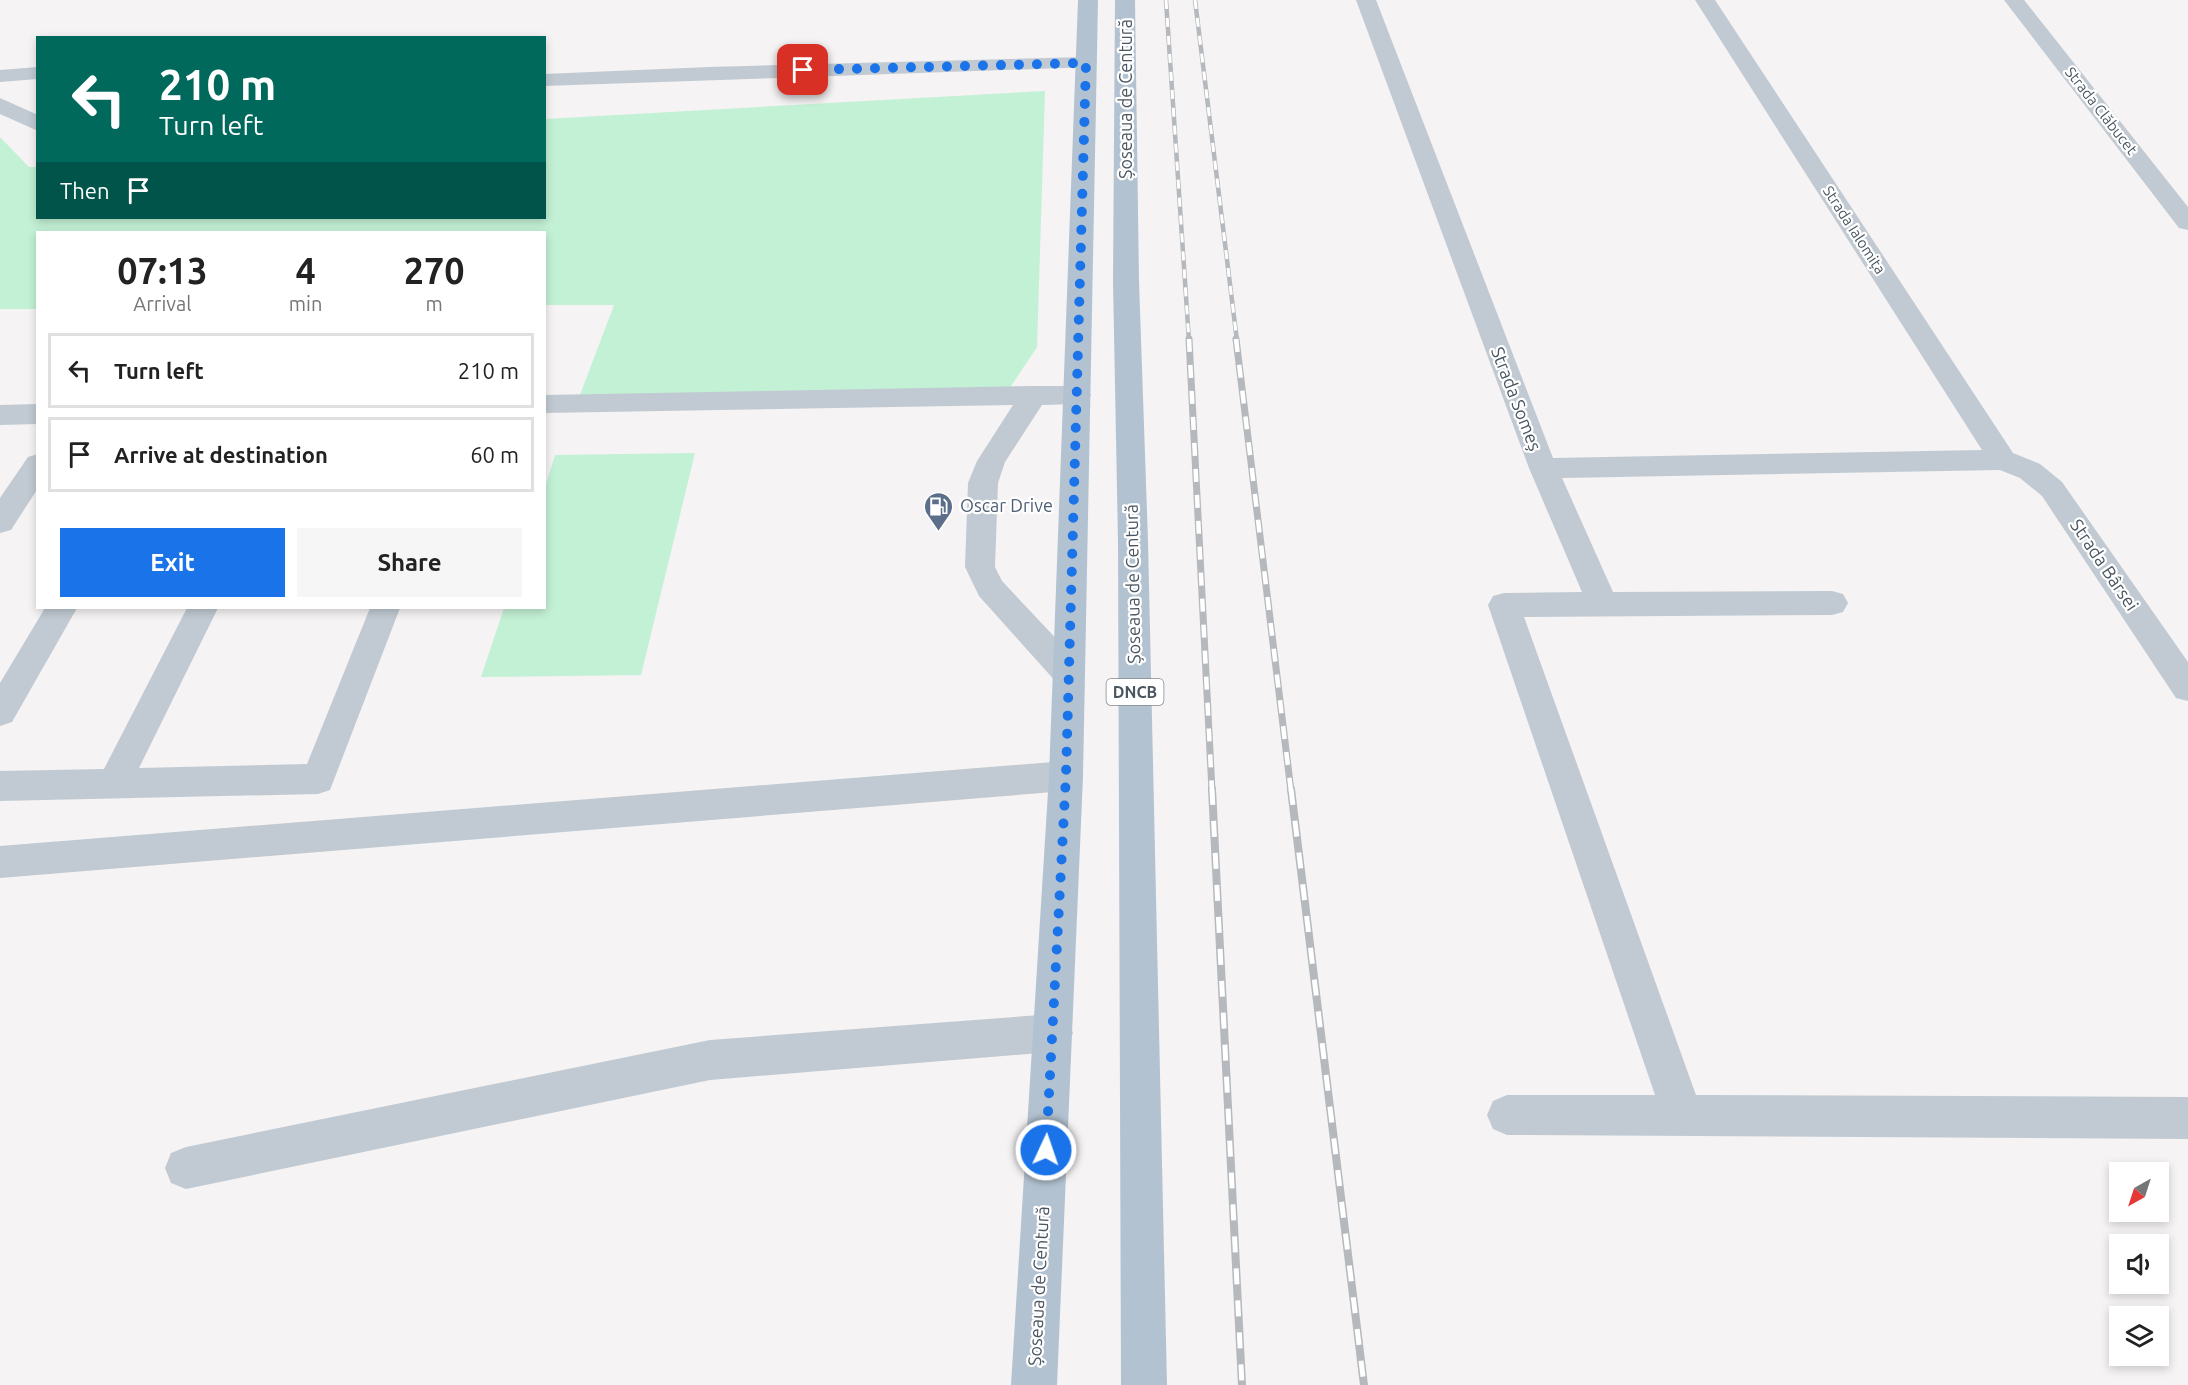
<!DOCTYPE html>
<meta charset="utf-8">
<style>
:root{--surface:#fff;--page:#f6f6f6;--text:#222;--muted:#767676;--line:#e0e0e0;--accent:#1a73e8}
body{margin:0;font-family:Ubuntu,sans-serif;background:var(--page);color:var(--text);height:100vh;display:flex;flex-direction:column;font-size:22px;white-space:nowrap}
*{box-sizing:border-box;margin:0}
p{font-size:20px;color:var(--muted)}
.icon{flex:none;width:33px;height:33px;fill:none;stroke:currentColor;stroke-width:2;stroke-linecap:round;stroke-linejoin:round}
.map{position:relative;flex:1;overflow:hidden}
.sheet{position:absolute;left:36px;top:231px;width:510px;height:378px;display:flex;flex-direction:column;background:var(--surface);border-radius:0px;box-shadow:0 3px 9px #0003}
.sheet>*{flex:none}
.hud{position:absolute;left:36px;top:36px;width:510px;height:183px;border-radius:0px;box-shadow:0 3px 9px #0003;background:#00695c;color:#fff;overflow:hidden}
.needle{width:39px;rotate:219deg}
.tools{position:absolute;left:2109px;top:1162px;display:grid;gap:12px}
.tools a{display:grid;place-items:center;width:60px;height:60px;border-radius:0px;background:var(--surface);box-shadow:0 3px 9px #0003;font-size:30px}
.pin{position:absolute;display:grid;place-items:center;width:51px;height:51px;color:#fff;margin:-26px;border-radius:12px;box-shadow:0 3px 9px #0006}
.me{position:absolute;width:66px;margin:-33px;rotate:3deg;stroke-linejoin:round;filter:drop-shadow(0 0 4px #0008)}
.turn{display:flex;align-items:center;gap:21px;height:126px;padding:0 24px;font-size:27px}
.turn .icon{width:78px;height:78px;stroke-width:2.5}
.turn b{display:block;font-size:42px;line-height:51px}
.then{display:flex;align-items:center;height:57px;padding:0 24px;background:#0003;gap:12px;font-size:22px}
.eta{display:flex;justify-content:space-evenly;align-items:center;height:102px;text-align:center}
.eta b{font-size:36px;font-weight:600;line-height:42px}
.primary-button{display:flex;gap:12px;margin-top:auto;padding:12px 24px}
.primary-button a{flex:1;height:69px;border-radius:0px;background:var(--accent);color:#fff;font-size:24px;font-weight:600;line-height:69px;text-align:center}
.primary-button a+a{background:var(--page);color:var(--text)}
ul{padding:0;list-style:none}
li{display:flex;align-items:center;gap:18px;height:75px;margin:0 12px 9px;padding:0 12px;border:3px solid var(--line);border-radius:0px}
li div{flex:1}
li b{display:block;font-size:22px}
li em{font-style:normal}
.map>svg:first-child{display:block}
.green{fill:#c3f1d5}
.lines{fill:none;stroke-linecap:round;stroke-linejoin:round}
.minor{fill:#c1cad2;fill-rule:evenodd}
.major{fill:#b3c2d1;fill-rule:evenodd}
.rail-far2-casing{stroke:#b5b8bd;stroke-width:4.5}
.rail-far1-casing{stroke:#b5b8bd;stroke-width:7}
.rail-casing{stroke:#b5b8bd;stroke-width:8}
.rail-far2{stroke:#fff;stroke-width:3;stroke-dasharray:9;stroke-linecap:butt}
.rail-far1{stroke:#fff;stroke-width:4.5;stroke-dasharray:13;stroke-linecap:butt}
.rail{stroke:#fff;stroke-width:5;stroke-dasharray:16;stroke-linecap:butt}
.route{stroke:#1a73e8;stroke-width:10;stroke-dasharray:0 18}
.labels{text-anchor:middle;stroke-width:4.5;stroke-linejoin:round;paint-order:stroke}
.far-street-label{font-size:15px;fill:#4a5661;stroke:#fff}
.shield{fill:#fff;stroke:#808990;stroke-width:1.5}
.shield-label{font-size:16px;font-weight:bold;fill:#4a5661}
.street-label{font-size:18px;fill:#4a5661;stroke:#fff}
.service-label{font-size:18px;fill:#4e5e75;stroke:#fff;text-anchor:start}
</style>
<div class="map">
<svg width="2188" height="1385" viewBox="0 0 2188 1385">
<rect width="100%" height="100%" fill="#f5f3f3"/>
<!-- green -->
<g class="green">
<path d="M1045 91 1037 347 1009 389 580 395 614 305H545L544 232H38L37 309H0V137L29 167H37L38 218H544L545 119Z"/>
<path d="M695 453 641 675 481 677 504 608H544L545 487 555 455Z"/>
</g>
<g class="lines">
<!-- minor -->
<g class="minor">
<path d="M1356 0H1376L1553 458 1982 450 1695 0H1715L2013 453 2040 464 2062 482 2188 662V701L2176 698 2042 496 2020 478 2000 470 1562 478 1613 592 1832 591 1843 594 1848 603 1843 612 1832 615 1524 617 1696 1095 2188 1097V1139L1507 1135 1493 1129 1487 1115 1493 1101 1507 1095H1655L1488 605 1493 596 1504 593 1582 592 1529 468Z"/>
<path d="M2004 0H2024L2188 207V230L2179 228Z"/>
<path d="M1086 57 1093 59 1097 63 1093 67 544 86V74L709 67Z"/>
<path d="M38 67V79L0 82V70Z"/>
<path d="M0 98 38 115V131L0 114Z"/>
<path d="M1034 386H1077L1087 388 1091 395 1087 402 1077 404 1042 405 1005 462 998 483 995 567 1002 581 1081 665 1085 674 1081 683 1069 687 1057 683 979 596 965 567 968 483 977 461 1013 405 544 413V395Z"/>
<path d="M38 404V424L0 425V405Z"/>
<path d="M38 454V488L11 530 0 533V498L28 457Z"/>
<path d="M45 608H77L12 722 0 726V683Z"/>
<path d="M187 608H218L139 768 307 764 370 608H400L330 790 318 794 0 801V771L104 769Z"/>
<path d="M1066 761 1078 766 1083 776 1078 786 1066 791 0 878V846Z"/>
<path d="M1053 1014 1067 1019 1073 1033 1067 1047 1053 1052 710 1080 186 1189 171 1183 165 1168 171 1153 186 1147 710 1040Z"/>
</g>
<!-- major -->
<g class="major">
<path d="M1078 0H1098L1083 776 1057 1385H1011L1049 776Z"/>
<path d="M1115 0H1135L1139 281 1148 541 1167 1385H1121L1118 541 1113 281Z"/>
</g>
<defs>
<g id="rail-far2">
<path d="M1166 0 1189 341"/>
<path d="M1195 0 1237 341"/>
</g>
<g id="rail-far1">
<path d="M1189 339 1212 791"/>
<path d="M1236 339 1291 791"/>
</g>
<g id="rail">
<path d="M1212 789 1242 1385"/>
<path d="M1291 789 1364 1385"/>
</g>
</defs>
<!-- rail-far2 casing -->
<use href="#rail-far2" class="rail-far2-casing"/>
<!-- rail-far1 casing -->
<use href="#rail-far1" class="rail-far1-casing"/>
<!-- rail casing -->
<use href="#rail" class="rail-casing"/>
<!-- rail-far2 -->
<use href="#rail-far2" class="rail-far2"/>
<!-- rail-far1 -->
<use href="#rail-far1" class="rail-far1"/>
<!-- rail -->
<use href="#rail" class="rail"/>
</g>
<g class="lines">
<!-- route -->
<path class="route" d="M803 70 1086 63 1066 776 1046 1150"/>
</g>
<!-- icons -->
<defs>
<symbol id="fuel-pin" viewBox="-11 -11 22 30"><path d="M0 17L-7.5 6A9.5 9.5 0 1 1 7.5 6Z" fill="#5c6f8a" stroke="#fff"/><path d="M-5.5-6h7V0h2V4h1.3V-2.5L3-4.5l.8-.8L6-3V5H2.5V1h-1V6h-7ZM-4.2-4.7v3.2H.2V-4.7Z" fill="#fff"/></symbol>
</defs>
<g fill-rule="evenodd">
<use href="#fuel-pin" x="922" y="490" width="33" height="45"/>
</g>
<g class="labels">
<!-- far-street labels -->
<g class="far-street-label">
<text transform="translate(2101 111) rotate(52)" y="5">Strada Clăbucet</text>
<text transform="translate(1854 230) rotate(57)" y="5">Strada Ialomița</text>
</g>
<!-- shield labels -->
<rect class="shield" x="1106.5" y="679" width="57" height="26" rx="4.5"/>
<g class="shield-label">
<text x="1135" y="698">DNCB</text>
</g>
<!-- street labels -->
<g class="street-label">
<text transform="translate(1126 99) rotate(-90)" y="6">Șoseaua de Centură</text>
<text transform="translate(1516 399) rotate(69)" y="6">Strada Someș</text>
<text transform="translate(2104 565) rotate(56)" y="6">Strada Bârsei</text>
<text transform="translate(1133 584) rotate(-91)" y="6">Șoseaua de Centură</text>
<text transform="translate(1039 1286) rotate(-87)" y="6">Șoseaua de Centură</text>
</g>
<!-- service labels -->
<g class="service-label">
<text x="960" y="512">Oscar Drive</text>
</g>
</g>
</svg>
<div class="tools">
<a><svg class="needle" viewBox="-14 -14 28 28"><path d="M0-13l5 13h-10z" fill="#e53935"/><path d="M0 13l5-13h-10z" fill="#767676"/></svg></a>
<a><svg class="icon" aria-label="sound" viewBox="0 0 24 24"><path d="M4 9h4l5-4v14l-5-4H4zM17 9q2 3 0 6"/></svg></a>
<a><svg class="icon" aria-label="layers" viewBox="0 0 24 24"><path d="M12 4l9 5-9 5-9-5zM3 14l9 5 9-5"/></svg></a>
</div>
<div class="pin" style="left:803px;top:70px;background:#d93025"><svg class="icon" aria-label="arrive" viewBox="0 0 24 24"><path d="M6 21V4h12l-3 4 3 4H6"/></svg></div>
<svg class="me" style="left:1046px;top:1150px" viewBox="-20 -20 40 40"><circle r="17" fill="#1a73e8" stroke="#fff" stroke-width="3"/><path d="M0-11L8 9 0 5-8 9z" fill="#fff"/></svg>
<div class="hud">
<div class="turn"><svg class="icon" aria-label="left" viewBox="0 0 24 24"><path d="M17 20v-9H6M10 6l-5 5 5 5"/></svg><div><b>210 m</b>Turn left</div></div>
<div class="then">Then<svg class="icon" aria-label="arrive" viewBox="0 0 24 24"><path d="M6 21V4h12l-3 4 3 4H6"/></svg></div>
</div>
<section class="sheet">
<div class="eta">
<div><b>07:13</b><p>Arrival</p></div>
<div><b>4</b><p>min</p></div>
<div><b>270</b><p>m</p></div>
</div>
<ul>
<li><svg class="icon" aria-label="left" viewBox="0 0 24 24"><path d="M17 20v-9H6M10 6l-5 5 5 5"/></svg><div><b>Turn left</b></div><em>210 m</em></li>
<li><svg class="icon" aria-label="arrive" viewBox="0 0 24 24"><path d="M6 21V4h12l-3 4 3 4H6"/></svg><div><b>Arrive at destination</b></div><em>60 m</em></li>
</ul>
<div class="primary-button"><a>Exit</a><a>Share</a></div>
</section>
</div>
